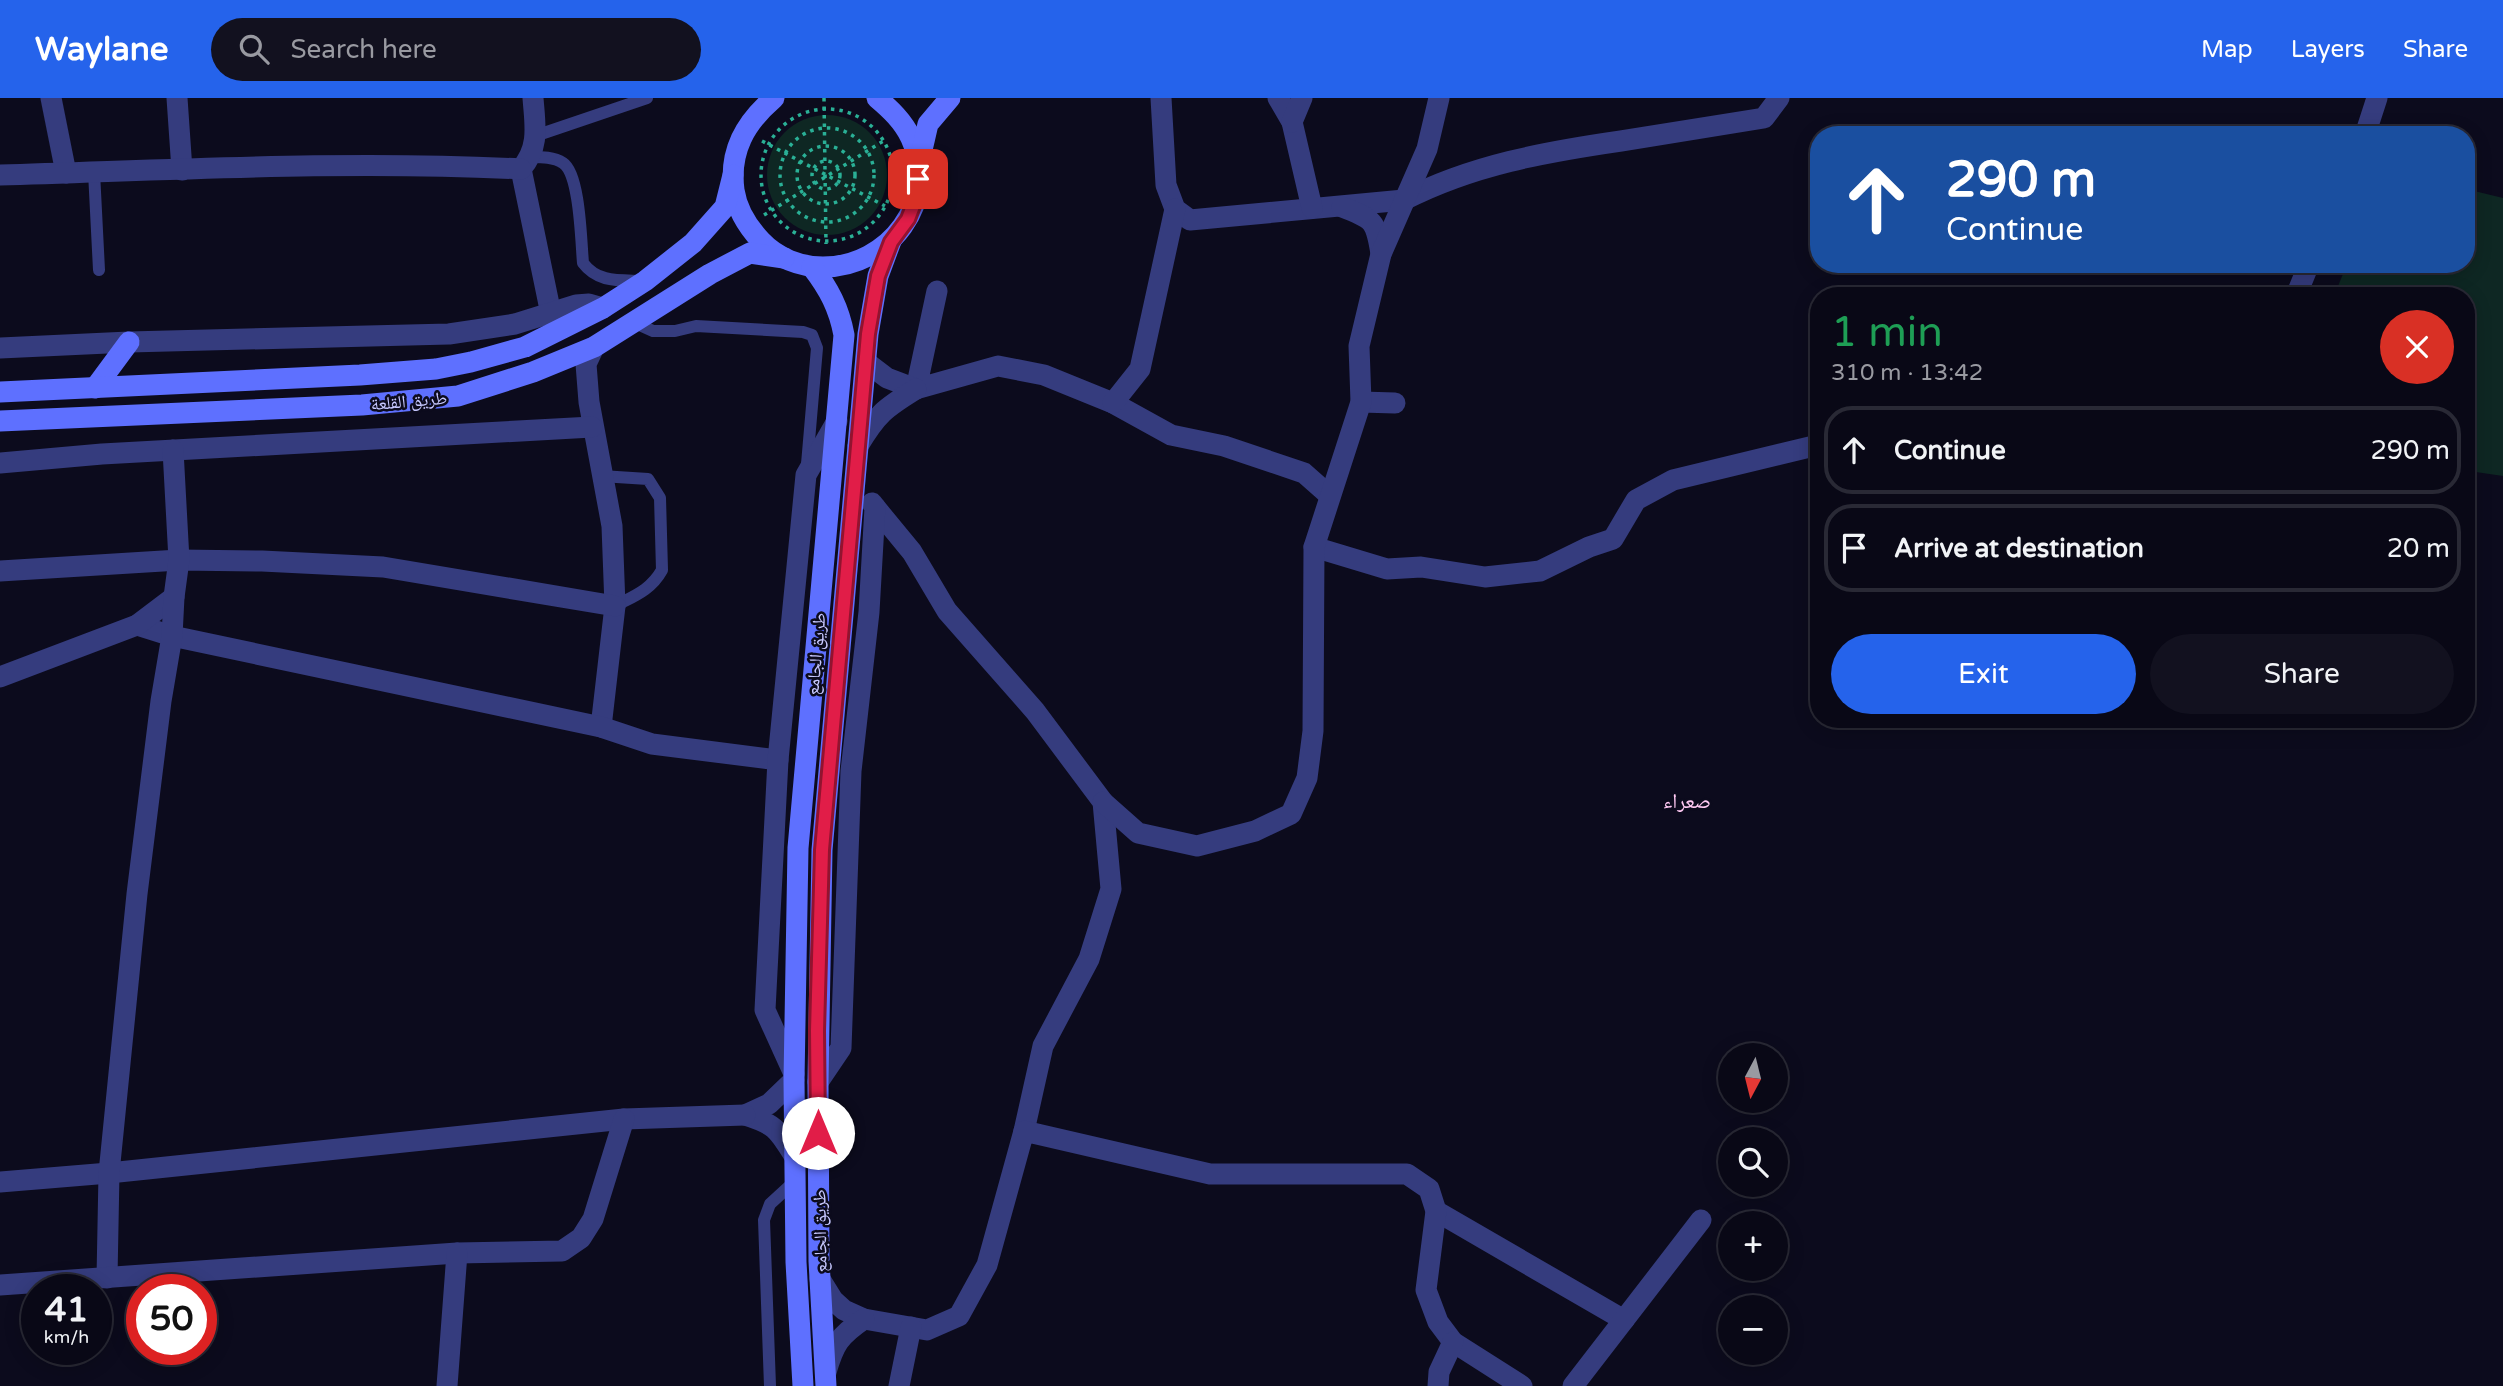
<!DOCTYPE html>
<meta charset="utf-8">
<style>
:root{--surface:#090816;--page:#12111f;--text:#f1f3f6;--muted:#999aa1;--line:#292935;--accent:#2563eb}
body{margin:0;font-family:"Varela Round","Noto Naskh Arabic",sans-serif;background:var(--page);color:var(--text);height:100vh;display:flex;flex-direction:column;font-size:26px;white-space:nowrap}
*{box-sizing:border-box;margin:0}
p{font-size:23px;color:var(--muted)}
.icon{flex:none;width:38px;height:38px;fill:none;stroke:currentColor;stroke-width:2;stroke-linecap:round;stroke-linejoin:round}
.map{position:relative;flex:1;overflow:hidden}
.panel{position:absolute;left:1810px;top:189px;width:665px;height:441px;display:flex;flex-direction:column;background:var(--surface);border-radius:28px;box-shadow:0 4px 18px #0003,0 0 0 2px var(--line)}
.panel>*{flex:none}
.banner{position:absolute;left:1810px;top:28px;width:665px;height:147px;border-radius:28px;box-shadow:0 4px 18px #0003,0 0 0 2px var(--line);background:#1a4fa0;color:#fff;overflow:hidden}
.needle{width:46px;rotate:187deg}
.controls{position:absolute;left:1718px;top:945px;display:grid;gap:14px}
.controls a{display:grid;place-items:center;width:70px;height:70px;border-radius:50%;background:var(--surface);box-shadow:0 4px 18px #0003,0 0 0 2px var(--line);font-size:35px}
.speed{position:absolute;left:21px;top:1176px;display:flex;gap:14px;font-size:35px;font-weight:700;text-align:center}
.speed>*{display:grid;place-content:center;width:91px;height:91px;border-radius:50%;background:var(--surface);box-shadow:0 4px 18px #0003,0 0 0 2px var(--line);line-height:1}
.speed small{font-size:18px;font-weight:400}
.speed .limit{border:10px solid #d22;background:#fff;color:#111}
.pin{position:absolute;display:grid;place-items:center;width:60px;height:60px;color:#fff;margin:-30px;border-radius:14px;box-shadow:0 4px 10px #0006}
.me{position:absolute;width:77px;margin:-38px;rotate:0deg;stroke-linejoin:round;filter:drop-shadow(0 0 5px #0008)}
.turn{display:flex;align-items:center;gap:24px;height:147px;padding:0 21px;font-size:32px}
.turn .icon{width:91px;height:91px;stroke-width:2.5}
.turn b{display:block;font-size:49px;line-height:60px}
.round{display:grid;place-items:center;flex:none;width:74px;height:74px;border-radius:37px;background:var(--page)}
.overview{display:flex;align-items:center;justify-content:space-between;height:119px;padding:0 21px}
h1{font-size:42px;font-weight:600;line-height:52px;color:#1e9e55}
.cta{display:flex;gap:14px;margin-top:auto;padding:14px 21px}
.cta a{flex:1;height:80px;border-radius:42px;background:var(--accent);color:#fff;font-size:28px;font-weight:600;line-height:80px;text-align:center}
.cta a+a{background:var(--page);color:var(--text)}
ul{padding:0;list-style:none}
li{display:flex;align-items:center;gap:21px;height:88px;margin:0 14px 10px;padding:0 7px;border:4px solid var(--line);border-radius:28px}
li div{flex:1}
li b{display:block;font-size:26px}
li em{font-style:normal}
header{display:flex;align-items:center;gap:42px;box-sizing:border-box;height:98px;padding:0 35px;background:var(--accent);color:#fff}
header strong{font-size:33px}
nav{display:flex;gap:38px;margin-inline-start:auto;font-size:24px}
.search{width:490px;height:63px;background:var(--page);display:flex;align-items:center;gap:18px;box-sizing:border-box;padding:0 24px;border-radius:38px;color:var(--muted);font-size:26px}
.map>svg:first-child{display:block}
.green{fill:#0e2723}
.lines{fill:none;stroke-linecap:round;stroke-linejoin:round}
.path{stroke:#2ab096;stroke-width:3.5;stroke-dasharray:3.5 5;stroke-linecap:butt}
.lane{stroke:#353c7e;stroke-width:12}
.street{stroke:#353c7e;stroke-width:21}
.secondary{stroke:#5e70ff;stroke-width:21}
.route-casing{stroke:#92132f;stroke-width:18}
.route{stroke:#e11d48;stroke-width:12}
.labels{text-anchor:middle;stroke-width:5;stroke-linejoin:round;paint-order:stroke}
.street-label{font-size:18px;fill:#c7c8ff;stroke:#0c0b1d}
.quarter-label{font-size:21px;fill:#ffc9f3;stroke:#0c0b1d}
</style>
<header>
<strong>Waylane</strong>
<div class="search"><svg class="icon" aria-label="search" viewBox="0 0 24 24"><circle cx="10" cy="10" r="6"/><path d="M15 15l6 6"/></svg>Search here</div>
<nav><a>Map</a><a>Layers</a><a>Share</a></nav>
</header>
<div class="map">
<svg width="2503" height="1288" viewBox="0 0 2503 1288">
<rect width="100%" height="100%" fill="#0c0b1d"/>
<!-- green -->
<g class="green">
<circle cx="827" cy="77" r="60"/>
<path d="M2466 91 2503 100V378L2469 373 2466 385V198H2334L2347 166H2466Z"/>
</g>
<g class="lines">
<!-- path -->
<g class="path">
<path d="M824 0 826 146"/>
<circle cx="827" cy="77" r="66"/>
<circle cx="827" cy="77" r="47"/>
<path d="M762 43 885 108"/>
<circle cx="826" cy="77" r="29"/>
<circle cx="826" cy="77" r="14"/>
<path d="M764 117 885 42"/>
</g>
<!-- lane -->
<g class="lane">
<path d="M535 38 647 0"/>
<path d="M531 59C542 59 554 59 563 65 580 76 581 144 583 165 598 185 619 182 643 183"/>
<path d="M94 74 99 172"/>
<path d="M633 224 653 233H675L696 228 803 234 812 237 817 250 807 366"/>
<path d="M601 378 648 381 660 400 662 472C651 492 634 498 615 508"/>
<path d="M770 1288 764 1122 770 1106 795 1083"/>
</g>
<!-- street -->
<g class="street">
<path d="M51 0 66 75"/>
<path d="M177 0 182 72"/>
<path d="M1161 0 1166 87 1175 111 1190 122 1404 102C1472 67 1545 54 1621 43 1668 35 1716 28 1764 20L1779 0"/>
<path d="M1278 0 1292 24 1312 110"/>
<path d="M1292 24 1302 0"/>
<path d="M2365 37 2377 0"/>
<path d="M521 71 551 216"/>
<path d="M521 71C540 49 535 27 533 0"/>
<path d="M0 77C173 72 348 62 521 71"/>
<path d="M1342 109C1374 121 1376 123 1381 156"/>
<path d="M937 193 916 291 998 268 1044 277 1113 305 1171 337 1224 348 1304 375 1330 398"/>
<path d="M2296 198 2309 166"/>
<path d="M594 249 586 266 589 304 612 428 615 508 601 629"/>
<path d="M0 250 129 244 449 236 515 226 576 207 589 206 603 210"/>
<path d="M866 264 887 280 916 291"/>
<path d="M1361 304 1395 305"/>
<path d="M1113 305 1140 271 1175 111"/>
<path d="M858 348C877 316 885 310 916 291"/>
<path d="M0 365 102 356 592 329"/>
<path d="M875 409 912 454 947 513 1035 613 1103 704 1111 791 1089 861 1043 948 1024 1033"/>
<path d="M1314 449 1387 471 1421 469 1485 479 1540 473 1589 449 1613 441 1636 402 1673 382 1818 347"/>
<path d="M0 473 179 462 262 463 383 469 615 508"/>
<path d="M137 527 172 538 601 629 652 646 778 662"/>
<path d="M0 579 137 527 174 499"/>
<path d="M1103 704 1138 735 1197 748 1255 733 1291 716 1307 680 1313 633 1314 449 1361 304 1359 248 1381 156 1427 51 1439 0"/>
<path d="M794 976 765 912 778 662 806 377 837 323"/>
<path d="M794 982 769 1006 745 1017C777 1027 778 1032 795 1059"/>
<path d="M818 984 841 950 851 673 869 514 875 409 872 405"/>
<path d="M0 1084 109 1075 624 1021 745 1017"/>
<path d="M1436 1113 1624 1222"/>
<path d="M107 1180 109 1075 137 796 161 603 172 538 174 499 179 462 173 352"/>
<path d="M820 1181 833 1202 844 1212 864 1221 927 1232 959 1218 987 1167 1024 1033 1210 1076H1407L1429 1091 1436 1113 1426 1192 1438 1224 1453 1244 1522 1288"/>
<path d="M0 1187 457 1155 562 1153 581 1140 593 1121 624 1021"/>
<path d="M826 1274C834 1246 839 1238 864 1221"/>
<path d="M447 1288 457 1155"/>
<path d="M899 1288 911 1229"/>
<path d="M1438 1288 1439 1274 1453 1244"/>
<path d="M1573 1288 1701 1122"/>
</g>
<!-- secondary -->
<g class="secondary">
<path d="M774 0C745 25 729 53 734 92 737 112 748 129 761 143 777 160 800 169 823 169 889 169 940 103 911 40 903 23 890 11 877 0"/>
<path d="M919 65 928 26 950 0"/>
<path d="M95 290 129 244"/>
<path d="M0 294 360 277 436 271 471 264 525 249 603 210 645 183 693 145 725 109 733 77"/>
<path d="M0 323 362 307 458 298 533 274 594 249 710 176 750 155 784 160"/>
<path d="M803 1288 796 1164 794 982 798 750 844 237C839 210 829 191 812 169"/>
<path d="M826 1288 819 1163 818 984 822 752 868 236 878 178 891 143"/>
</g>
</g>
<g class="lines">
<defs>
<path id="route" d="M818 1035 817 933 822 752 868 236 878 178 891 144 908 121 918 95V81"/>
</defs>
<!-- route casing -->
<use href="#route" class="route-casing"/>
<!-- route -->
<use href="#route" class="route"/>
</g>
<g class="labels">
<!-- street labels -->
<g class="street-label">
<text transform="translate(409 303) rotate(-5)" y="6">طريق القلعة</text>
<text transform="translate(816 556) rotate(-85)" y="6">طريق الجامع</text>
<text transform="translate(820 1133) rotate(-91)" y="6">طريق الجامع</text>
</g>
<!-- quarter labels -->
<g class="quarter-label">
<text x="1687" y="710">صعراء</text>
</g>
</g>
</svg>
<div class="controls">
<a><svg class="needle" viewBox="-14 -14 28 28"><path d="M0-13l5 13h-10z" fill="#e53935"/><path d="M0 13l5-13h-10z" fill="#999aa1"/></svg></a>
<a><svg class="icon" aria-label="search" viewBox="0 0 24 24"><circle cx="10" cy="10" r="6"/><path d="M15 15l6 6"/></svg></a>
<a>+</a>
<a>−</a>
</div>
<div class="speed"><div>41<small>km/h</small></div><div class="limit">50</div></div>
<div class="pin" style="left:918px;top:81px;background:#d93025"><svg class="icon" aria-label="arrive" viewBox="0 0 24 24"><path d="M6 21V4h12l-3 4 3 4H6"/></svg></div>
<svg class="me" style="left:818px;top:1035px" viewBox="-20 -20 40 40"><circle r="19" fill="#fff"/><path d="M0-13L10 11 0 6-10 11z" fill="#e11d48"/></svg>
<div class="banner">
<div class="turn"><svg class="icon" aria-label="ahead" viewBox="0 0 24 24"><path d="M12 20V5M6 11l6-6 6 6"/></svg><div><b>290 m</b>Continue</div></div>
</div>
<section class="panel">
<div class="overview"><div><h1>1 min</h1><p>310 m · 13:42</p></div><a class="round" style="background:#d93025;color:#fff"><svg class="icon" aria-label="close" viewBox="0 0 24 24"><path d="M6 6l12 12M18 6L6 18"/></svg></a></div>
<ul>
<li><svg class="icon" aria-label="ahead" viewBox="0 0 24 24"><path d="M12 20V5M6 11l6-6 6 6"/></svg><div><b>Continue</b></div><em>290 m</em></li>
<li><svg class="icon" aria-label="arrive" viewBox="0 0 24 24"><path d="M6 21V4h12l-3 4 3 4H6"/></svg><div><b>Arrive at destination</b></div><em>20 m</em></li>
</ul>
<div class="cta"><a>Exit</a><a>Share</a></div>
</section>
</div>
